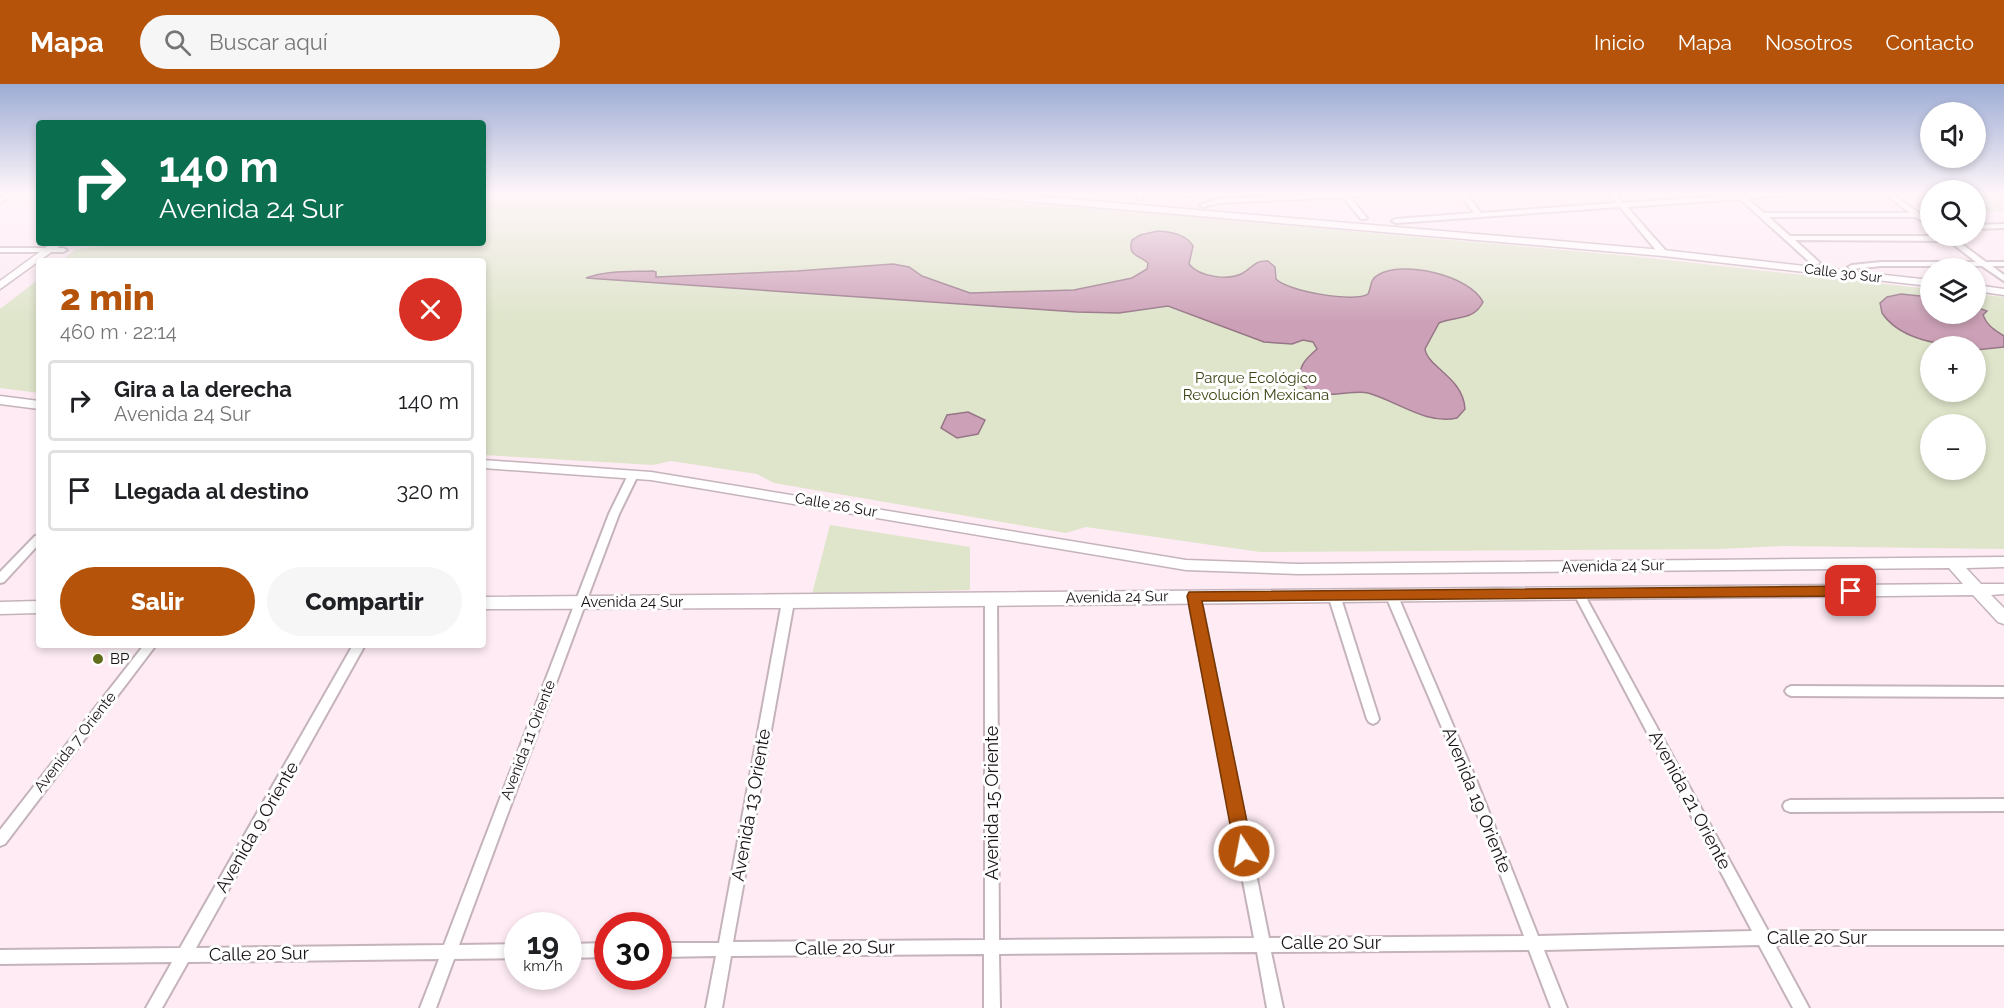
<!DOCTYPE html>
<html lang="es">
<meta charset="utf-8">
<style>
:root{--surface:#fff;--page:#f6f6f6;--text:#202124;--muted:#757577;--line:#e0e0e0;--accent:#b45309}
body{margin:0;font-family:Raleway,sans-serif;background:var(--page);color:var(--text);height:100vh;display:flex;flex-direction:column;font-size:22px;white-space:nowrap}
*{box-sizing:border-box;margin:0}
p{font-size:20px;color:var(--muted)}
.icon{flex:none;width:33px;height:33px;fill:none;stroke:currentColor;stroke-width:2;stroke-linecap:round;stroke-linejoin:round}
.map{position:relative;flex:1;overflow:hidden}
.panel{position:absolute;left:36px;top:174px;width:450px;height:390px;display:flex;flex-direction:column;background:var(--surface);border-radius:6px;box-shadow:0 3px 9px #0003}
.panel>*{flex:none}
.banner{position:absolute;left:36px;top:36px;width:450px;height:126px;border-radius:6px;box-shadow:0 3px 9px #0003;background:#0b6e4f;color:#fff;overflow:hidden}
.controls{position:absolute;left:1920px;top:18px;display:grid;gap:12px}
.controls a{display:grid;place-items:center;width:66px;height:66px;border-radius:50%;background:var(--surface);box-shadow:0 3px 9px #0003;font-size:30px}
.speed{position:absolute;left:504px;top:828px;display:flex;gap:12px;font-size:30px;font-weight:700;text-align:center}
.speed>*{display:grid;place-content:center;width:78px;height:78px;border-radius:50%;background:var(--surface);box-shadow:0 3px 9px #0003;line-height:1}
.speed small{font-size:15px;font-weight:400}
.speed .limit{border:9px solid #d22;background:#fff;color:#111}
.pin{position:absolute;display:grid;place-items:center;width:51px;height:51px;color:#fff;margin:-26px;border-radius:12px;box-shadow:0 3px 9px #0006}
.me{position:absolute;width:66px;margin:-33px;rotate:349deg;stroke-linejoin:round;filter:drop-shadow(0 0 4px #0008)}
.turn{display:flex;align-items:center;gap:21px;height:126px;padding:0 24px;font-size:27px}
.turn .icon{width:78px;height:78px;stroke-width:2.5}
.turn b{display:block;font-size:42px;line-height:51px}
.round{display:grid;place-items:center;flex:none;width:63px;height:63px;border-radius:32px;background:var(--page)}
.summary{display:flex;align-items:center;justify-content:space-between;height:102px;padding:0 24px}
h1{font-size:36px;font-weight:800;line-height:45px;color:var(--accent)}
.button{display:flex;gap:12px;margin-top:auto;padding:12px 24px}
.button a{flex:1;height:69px;border-radius:36px;background:var(--accent);color:#fff;font-size:24px;font-weight:800;line-height:69px;text-align:center}
.button a+a{background:var(--page);color:var(--text)}
ul{padding:0;list-style:none}
li{display:flex;align-items:center;gap:18px;height:81px;margin:0 12px 9px;padding:0 12px;border:3px solid var(--line);border-radius:6px}
li div{flex:1}
li b{display:block;font-size:22px}
li em{font-style:normal}
header{display:flex;align-items:center;gap:36px;box-sizing:border-box;height:84px;padding:0 30px;background:var(--accent);color:#fff}
header strong{font-size:28px}
nav{display:flex;gap:33px;margin-inline-start:auto;font-size:21px}
.search{width:420px;height:54px;background:var(--page);display:flex;align-items:center;gap:15px;box-sizing:border-box;padding:0 21px;border-radius:33px;color:var(--muted);font-size:22px}
.map>svg:first-child{display:block}
.green{fill:#dee5ca;fill-rule:evenodd}
.water{fill:#cca1b7;stroke:#967686;stroke-width:1.5}
.lines{fill:none;stroke-linecap:round;stroke-linejoin:round}
.street-casing{stroke:#c5b3bc;stroke-width:4}
.secondary-casing{stroke:#c5b3bc;stroke-width:3}
.street{fill:#fff;fill-rule:evenodd}
.secondary{fill:#fff;fill-rule:evenodd}
.route{fill:#b45309;stroke:#753606;stroke-width:1.5}
.poi-dot{fill:#606f1b;stroke:#fefefe;stroke-width:2}
.labels{text-anchor:middle;stroke-width:6;stroke-linejoin:round;paint-order:stroke}
.far-street-label{font-size:14px;fill:#181215;stroke:#fefefe}
.park-label{font-size:15px;fill:#3a4413;stroke:#fefefe}
.street-label{font-size:15px;fill:#181215;stroke:#fefefe}
.poi-label{font-size:15px;fill:#181215;stroke:#fefefe;text-anchor:start}
.near-street-label{font-size:18px;fill:#181215;stroke:#fefefe}
</style>
<header>
<strong>Mapa</strong>
<div class="search"><svg class="icon" aria-label="search" viewBox="0 0 24 24"><circle cx="10" cy="10" r="6"/><path d="M15 15l6 6"/></svg>Buscar aquí</div>
<nav><a>Inicio</a><a>Mapa</a><a>Nosotros</a><a>Contacto</a></nav>
</header>
<div class="map">
<svg width="2004" height="924" viewBox="0 0 2004 924">
<rect width="100%" height="100%" fill="#feebf4"/>
<!-- green -->
<g class="green">
<path d="M483 109H921L1630 172 1930 205V230H1976V210L2004 213V465L1783 462 1718 465 1260 468 1086 443 1066 449 774 399 757 390 671 377 653 381 483 371V177H61L76 165 130 159H483ZM1930 262H1976V308H1930ZM1930 340H1976V386H1930Z"/>
<path d="M1976 109H2004V127L1989 128 1976 119Z"/>
<path d="M39 195V309L0 304V225Z"/>
<path d="M830 441 970 463V506L812 510Z"/>
</g>
<!-- water -->
<g class="water">
<path d="M1158 147C1171 148 1186 150 1193 162L1189 180C1199 193 1229 197 1243 189 1253 183 1255 176 1268 177L1275 183 1276 195C1287 207 1355 219 1368 210 1372 203 1369 196 1378 191 1402 176 1470 191 1483 218 1474 237 1455 232 1439 239L1425 265C1428 284 1463 293 1465 325L1457 334C1426 341 1397 317 1368 309 1351 304 1308 322 1301 296 1297 282 1308 273 1317 265L1313 258 1303 256 1292 260 1264 258 1168 222 1119 229 1077 228 586 194C608 186 629 188 653 187L656 188V193L797 187 893 180 909 183 922 192 970 209 1074 206 1132 194 1147 185 1148 179C1139 171 1127 172 1132 156L1140 151Z"/>
<path d="M1901 210 1930 213V230H1976V223L1987 227 1983 231C1987 242 1995 246 2004 252V263L1976 266V262C1945 262 1901 257 1882 229L1880 219 1887 213Z"/>
<path d="M968 328 985 336 978 350 957 354 941 344 947 331Z"/>
</g>
<g class="lines">
<defs>
<g id="street">
<path d="M8 109H16L0 119V114Z"/>
<path d="M1138 109H1144L1142 116 1137 115Z"/>
<path d="M1187 109H1193L1194 112 1189 113Z"/>
<path d="M1332 109H1374L1371 111 1349 112 1367 134 1365 135H1361L1343 113 1219 119 1203 123 1200 121 1219 115Z"/>
<path d="M1459 109H1466L1481 129 1616 119 1608 109H1615L1623 119 1737 111 1740 109H1793L1790 111 1747 114 1764 129H1910L1884 109H1891L1930 137V142L1916 133H1769L1790 152H1951L1986 178H2004V182H1992L2004 191V197L1982 182H1881L1852 185 1848 183 1852 181 1881 178H1976L1949 157 1795 156 1820 179 1813 181 1740 115 1627 123 1666 167 1667 169 1663 171H1660L1620 123 1396 139 1392 137 1396 135 1474 129Z"/>
<path d="M2004 140V144L1976 145V141Z"/>
<path d="M0 164H63L67 166 63 168H0Z"/>
<path d="M633 388 638 391 619 430 586 518 459 861 518 860V874L454 875 436 924H420L439 875 188 878 162 924H146L172 878 0 880V866L180 864 353 561H365L196 864 444 861 609 430 628 391Z"/>
<path d="M39 451V460L4 498 0 499V488L35 452Z"/>
<path d="M1578 504 1583 508 1768 847H2004V861H1775L1809 924H1793L1759 861 1544 866 1567 924H1551L1529 866 1271 868 1283 924H1267L1257 868 999 870 1000 924H984V870L731 872 722 924H706L716 872 658 873V859H719L782 518 784 515H792L794 518 733 858 985 856V515L987 512H995L997 515 999 856 1254 854 1188 512 1190 509H1198L1200 512 1269 854 1524 852 1463 693 1385 510 1391 506 1397 510 1475 693 1538 852 1752 847 1573 508Z"/>
<path d="M1334 507 1340 511 1379 635 1377 638 1373 640 1369 638 1367 635 1328 511Z"/>
<path d="M144 561H156L5 760 0 762V746Z"/>
<path d="M1791 602 2004 603V613L1791 612 1787 610 1785 607 1787 604Z"/>
<path d="M2004 715V727L1790 728 1785 726 1783 722 1785 718 1790 716Z"/>
<path d="M608 859V873L568 874V860Z"/>
</g>
<g id="secondary">
<path d="M961 109H1000L1663 166 1930 196V202L1663 172 966 112Z"/>
<path d="M52 159H64L0 205V197Z"/>
<path d="M1976 201 2004 205V211L1976 207Z"/>
<path d="M0 312 39 317V325L0 320Z"/>
<path d="M483 376 651 388 1186 476 1298 480 2004 473V483L1966 484 1981 500H2004V510L1991 511 2004 524V540L1998 538 1973 511 788 524 483 525V513L1963 500 1949 484 1298 490 1186 486 651 396 483 384Z"/>
<path d="M39 517V529L0 530V518Z"/>
</g>
</defs>
<!-- street casing -->
<use href="#street" class="street-casing"/>
<!-- secondary casing -->
<use href="#secondary" class="secondary-casing"/>
<!-- street -->
<use href="#street" class="street"/>
<!-- secondary -->
<use href="#secondary" class="secondary"/>
</g>
<!-- sky -->
<linearGradient id="sky" x2="0" y2="1"><stop stop-color="#9dacd4"/><stop offset="0.46" stop-color="#fff6fa"/><stop offset="1" stop-color="#fff6fa" stop-opacity="0"/></linearGradient>
<rect width="2004" height="238" fill="url(#sky)"/>
<!-- route -->
<path class="route" d="M1851 502 1858 507 1851 512 1202 517 1253 767 1250 772 1244 774 1238 772 1235 767 1187 512 1189 508Z"/>
<!-- markers -->
<circle class="poi-dot" cx="98" cy="575" r="6"/>
<g class="labels">
<!-- far-street labels -->
<g class="far-street-label">
<text transform="translate(1843 189) rotate(7)" y="5">Calle 30 Sur</text>
</g>
<!-- park labels -->
<g class="park-label">
<text x="1256" y="299">Parque Ecológico<tspan x="1256" dy="17">Revolución Mexicana</tspan></text>
</g>
<!-- street labels -->
<g class="street-label">
<text transform="translate(836 421) rotate(10)" y="5">Calle 26 Sur</text>
<text transform="translate(1613 482) rotate(-1)" y="5">Avenida 24 Sur</text>
<text transform="translate(1117 513) rotate(-1)" y="5">Avenida 24 Sur</text>
<text x="632" y="523">Avenida 24 Sur</text>
<text transform="translate(528 656) rotate(-69)" y="5">Avenida 11 Oriente</text>
<text transform="translate(75 658) rotate(-52)" y="5">Avenida 7 Oriente</text>
</g>
<!-- poi labels -->
<g class="poi-label">
<text x="110" y="580">BP</text>
</g>
<!-- near-street labels -->
<g class="near-street-label">
<text transform="translate(1477 716) rotate(68)" y="6">Avenida 19 Oriente</text>
<text transform="translate(1690 716) rotate(62)" y="6">Avenida 21 Oriente</text>
<text transform="translate(992 719) rotate(-90)" y="6">Avenida 15 Oriente</text>
<text transform="translate(751 721) rotate(-80)" y="6">Avenida 13 Oriente</text>
<text transform="translate(257 743) rotate(-60)" y="6">Avenida 9 Oriente</text>
<text x="1817" y="860">Calle 20 Sur</text>
<text x="1331" y="865">Calle 20 Sur</text>
<text transform="translate(845 864) rotate(-1)" y="6">Calle 20 Sur</text>
<text transform="translate(259 870) rotate(-1)" y="6">Calle 20 Sur</text>
</g>
</g>
</svg>
<div class="controls">
<a><svg class="icon" aria-label="sound" viewBox="0 0 24 24"><path d="M4 9h4l5-4v14l-5-4H4zM17 9q2 3 0 6"/></svg></a>
<a><svg class="icon" aria-label="search" viewBox="0 0 24 24"><circle cx="10" cy="10" r="6"/><path d="M15 15l6 6"/></svg></a>
<a><svg class="icon" aria-label="layers" viewBox="0 0 24 24"><path d="M12 4l9 5-9 5-9-5zM3 14l9 5 9-5"/></svg></a>
<a>+</a>
<a>−</a>
</div>
<div class="speed"><div>19<small>km/h</small></div><div class="limit">30</div></div>
<div class="pin" style="left:1851px;top:507px;background:#d93025"><svg class="icon" aria-label="arrive" viewBox="0 0 24 24"><path d="M6 21V4h12l-3 4 3 4H6"/></svg></div>
<svg class="me" style="left:1244px;top:767px" viewBox="-20 -20 40 40"><circle r="17" fill="#b45309" stroke="#fff" stroke-width="3"/><path d="M0-11L8 9 0 5-8 9z" fill="#fff"/></svg>
<div class="banner">
<div class="turn"><svg class="icon" aria-label="right" viewBox="0 0 24 24"><path d="M7 20v-9h11M14 6l5 5-5 5"/></svg><div><b>140 m</b>Avenida 24 Sur</div></div>
</div>
<section class="panel">
<div class="summary"><div><h1>2 min</h1><p>460 m · 22:14</p></div><a class="round" style="background:#d93025;color:#fff"><svg class="icon" aria-label="close" viewBox="0 0 24 24"><path d="M6 6l12 12M18 6L6 18"/></svg></a></div>
<ul>
<li><svg class="icon" aria-label="right" viewBox="0 0 24 24"><path d="M7 20v-9h11M14 6l5 5-5 5"/></svg><div><b>Gira a la derecha</b><p>Avenida 24 Sur</p></div><em>140 m</em></li>
<li><svg class="icon" aria-label="arrive" viewBox="0 0 24 24"><path d="M6 21V4h12l-3 4 3 4H6"/></svg><div><b>Llegada al destino</b></div><em>320 m</em></li>
</ul>
<div class="button"><a>Salir</a><a>Compartir</a></div>
</section>
</div>
